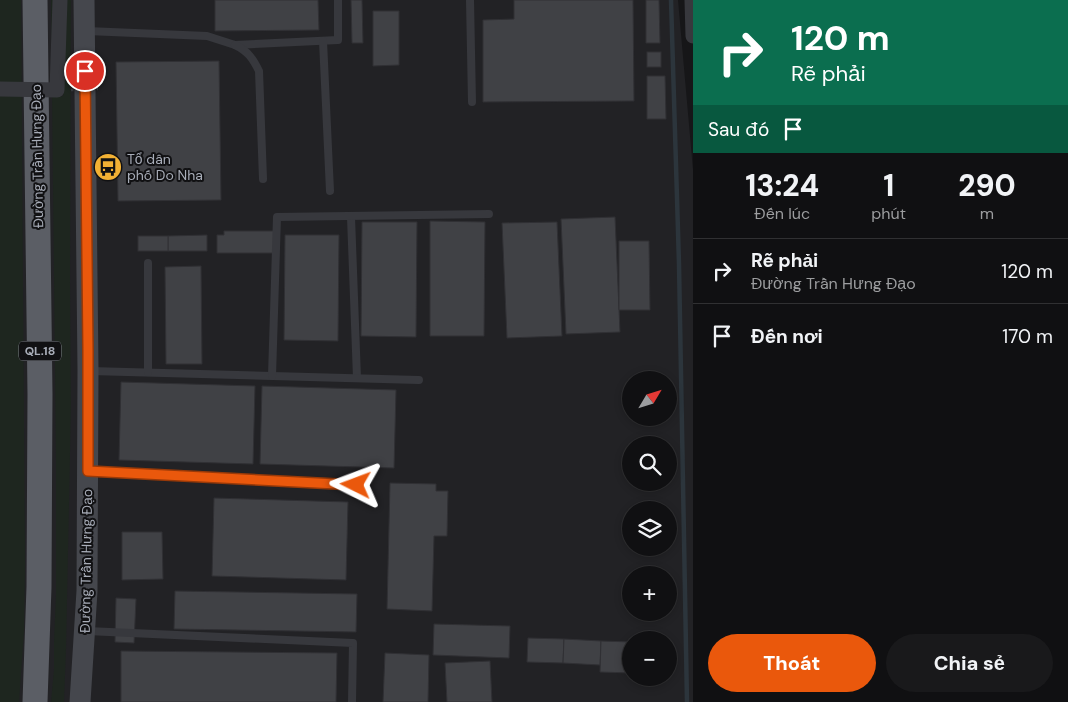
<!DOCTYPE html>
<html lang="vi">
<meta charset="utf-8">
<style>
:root{--surface:#101012;--page:#19191b;--text:#f1f3f6;--muted:#9c9d9f;--line:#303032;--accent:#ea580c}
body{margin:0;font-family:"DM Sans",sans-serif;background:var(--page);color:var(--text);height:100vh;display:flex;flex-direction:column;font-size:19px;white-space:nowrap}
*{box-sizing:border-box;margin:0}
p{font-size:16px;color:var(--muted)}
.icon{flex:none;width:28px;height:28px;fill:none;stroke:currentColor;stroke-width:2;stroke-linecap:round;stroke-linejoin:round}
.map{position:relative;flex:1;overflow:hidden}
.panel{display:flex;flex-direction:column;background:var(--surface);width:375px}
.panel>*{flex:none}
.banner{background:#0b6e4f;color:#fff;overflow:hidden}
.needle{width:32px;rotate:52deg}
.tools{position:absolute;left:622px;top:371px;display:grid;gap:10px}
.tools a{display:grid;place-items:center;width:55px;height:55px;border-radius:50%;background:var(--surface);box-shadow:0 2px 8px #0003,0 0 0 1px var(--line);font-size:25px}
.pin{position:absolute;display:grid;place-items:center;width:42px;height:42px;color:#fff;margin:-21px;border:2px solid #fff;border-radius:50%;box-shadow:0 1px 5px #0007}
.me{position:absolute;width:55px;margin:-28px;rotate:273deg;stroke-linejoin:round;filter:drop-shadow(0 0 4px #0008)}
.turn{display:flex;align-items:center;gap:18px;height:105px;padding:0 15px;font-size:22px}
.turn .icon{width:65px;height:65px;stroke-width:2.5}
.turn b{display:block;font-size:35px;line-height:42px}
.then{display:flex;align-items:center;height:48px;padding:0 15px;background:#0003;gap:10px;font-size:19px}
.eta{display:flex;justify-content:space-evenly;align-items:center;height:85px;text-align:center}
.eta b{font-size:30px;font-weight:800;line-height:35px}
.primary-button{display:flex;gap:10px;margin-top:auto;padding:10px 15px}
.primary-button a{flex:1;height:58px;border-radius:30px;background:var(--accent);color:#fff;font-size:20px;font-weight:800;line-height:58px;text-align:center}
.primary-button a+a{background:var(--page);color:var(--text)}
ul{padding:0;list-style:none}
li{display:flex;align-items:center;gap:15px;height:65px;padding:0 15px;border-top:1px solid var(--line)}
li div{flex:1}
li b{display:block;font-size:19px}
li em{font-style:normal}
main{display:flex;flex:1;min-height:0}
.map>svg:first-child{display:block}
.built{fill:#222225;fill-rule:evenodd}
.green{fill:#1e261f}
.lines{fill:none;stroke-linecap:round;stroke-linejoin:round}
.stream{stroke:#2c353c;stroke-width:4.5}
.building{fill:#404145;stroke:#303034}
.service{stroke:#37383d;stroke-width:8}
.minor{stroke:#37383d;stroke-width:15}
.secondary{stroke:#45474d;stroke-width:21}
.trunk{stroke:#5b5e65;stroke-width:25}
.path-bridge{stroke:#3d3f44;stroke-width:2.5;stroke-dasharray:2.5 4;stroke-linecap:butt}
.minor-bridge{stroke:#37383d;stroke-width:15}
.route-casing{stroke:#983908;stroke-width:12}
.route{stroke:#ea580c;stroke-width:9}
.labels{text-anchor:middle;stroke-width:4;stroke-linejoin:round;paint-order:stroke}
.shield{fill:#111113;stroke:#7b7e86;stroke-width:1}
.shield-label{font-size:12px;font-weight:bold;fill:#a8adb8}
.street-label{font-size:14px;fill:#a8adb8;stroke:#111113}
.poi-label{font-size:14px;fill:#a8adb8;stroke:#111113;text-anchor:start}
</style>
<main>
<div class="map">
<svg width="693" height="702" viewBox="0 0 693 702">
<rect width="100%" height="100%" fill="#161618"/>
<!-- built -->
<path class="built" d="M0 0H678L693 170V702H0ZM631 380H669V418H631ZM631 445H669V482H631ZM631 510H669V548H631ZM631 575H669V612H631ZM631 640H669V678H631Z"/>
<!-- green -->
<g class="green">
<path d="M0 0H21L25 565 24 630 19 702H0Z"/>
<path d="M51 0H55V97L63 96 66 0H71L70 283 71 404 66 649 64 702H51L54 669V642L56 595V460Z"/>
</g>
<g class="lines">
<!-- stream -->
<path class="stream" d="M671 0 679 264 687 702"/>
</g>
<!-- building -->
<g class="building">
<path d="M215 0H318L319 30 215 31Z"/>
<path d="M351 0H362L363 43H352Z"/>
<path d="M514 0H633L634 101 483 102V20L514 19Z"/>
<path d="M646 0H659L660 43H646Z"/>
<path d="M373 11H399V65L373 66Z"/>
<rect x="647" y="52" width="14" height="15"/>
<path d="M219 61 221 200 118 201 116 62Z"/>
<path d="M647 76H665L666 119H647Z"/>
<path d="M615 217 620 332 566 334 561 219Z"/>
<path d="M430 221 485 222 484 336H430Z"/>
<path d="M362 222H417L416 337 361 336Z"/>
<path d="M557 222 562 336 507 338 502 223Z"/>
<path d="M224 231H274V253H217V235H224Z"/>
<path d="M207 235V251H168V236Z"/>
<path d="M285 235H339L338 341 284 340Z"/>
<rect x="138" y="236" width="30" height="15"/>
<path d="M619 241H649L650 310H619Z"/>
<path d="M201 266 202 364H166L165 267Z"/>
<path d="M121 382 255 386 253 464 119 460Z"/>
<path d="M262 386 396 390 394 468 260 464Z"/>
<path d="M390 483 436 484V491H448L447 536H434L432 611 387 609Z"/>
<path d="M214 498 348 502 346 580 212 576Z"/>
<path d="M122 532H162L163 579 122 580Z"/>
<path d="M175 591 357 594 356 632 174 629Z"/>
<path d="M116 598 136 599 134 643 115 642Z"/>
<path d="M434 624 510 626 509 658 433 655Z"/>
<path d="M528 638 564 639 563 663 527 662Z"/>
<path d="M564 639 601 641 600 665 563 663Z"/>
<path d="M601 641 631 642V673L600 672Z"/>
<path d="M121 651 337 653 336 702H121Z"/>
<path d="M385 653 429 655 428 702H383Z"/>
<path d="M490 661 492 702H447L445 663Z"/>
</g>
<g class="lines">
<!-- service -->
<g class="service">
<path d="M470 0 472 102"/>
<path d="M87 31 207 36 235 45 338 40V0"/>
<path d="M323 41 330 191"/>
<path d="M235 45C248 51 253 59 259 71L263 179"/>
<path d="M351 217 357 378"/>
<path d="M90 371 419 380"/>
<path d="M148 372V263"/>
<path d="M272 376 277 217 489 214"/>
<path d="M90 471 356 485"/>
<path d="M87 631 353 643 352 702"/>
</g>
<!-- minor -->
<path class="minor" d="M692 0 693 36"/>
<!-- secondary -->
<path class="secondary" d="M80 702 87 591 88 370 84 0"/>
<!-- trunk -->
<path class="trunk" d="M35 702 39 587 40 394 35 0"/>
<!-- path-bridge -->
<path class="path-bridge" d="M71 90 98 89"/>
<!-- minor-bridge -->
<path class="minor-bridge" d="M0 89 57 90 60 0"/>
</g>
<g class="lines">
<defs>
<path id="route" d="M85 71 88 350V471L356 485"/>
</defs>
<!-- route casing -->
<use href="#route" class="route-casing"/>
<!-- route -->
<use href="#route" class="route"/>
</g>
<!-- icons -->
<defs>
<symbol id="bus-disc" viewBox="-11 -11 22 22"><circle r="9.5" fill="#f2b134" stroke="#111113"/><path d="M-5-6H5V4H4V6H2V4H-2V6H-4V4H-5ZM-3.5-4V0h7V-4ZM-3.5 1.2v1.5H-2V1.2ZM2 1.2v1.5H3.5V1.2Z" fill="#111"/></symbol>
</defs>
<g fill-rule="evenodd">
<use href="#bus-disc" x="92" y="151" width="32" height="32"/>
</g>
<g class="labels">
<!-- shield labels -->
<rect class="shield" x="19" y="341.5" width="42" height="19" rx="4"/>
<g class="shield-label">
<text x="40" y="355">QL.18</text>
</g>
<!-- street labels -->
<g class="street-label">
<text transform="translate(37 156) rotate(-91)" y="5">Đường Trần Hưng Đạo</text>
<text transform="translate(86 561) rotate(-89)" y="5">Đường Trần Hưng Đạo</text>
</g>
<!-- poi labels -->
<g class="poi-label">
<text x="127" y="164">Tổ dân<tspan x="127" dy="16">phố Do Nha</tspan></text>
</g>
</g>
</svg>
<div class="tools">
<a><svg class="needle" viewBox="-14 -14 28 28"><path d="M0-13l5 13h-10z" fill="#e53935"/><path d="M0 13l5-13h-10z" fill="#9c9d9f"/></svg></a>
<a><svg class="icon" aria-label="search" viewBox="0 0 24 24"><circle cx="10" cy="10" r="6"/><path d="M15 15l6 6"/></svg></a>
<a><svg class="icon" aria-label="layers" viewBox="0 0 24 24"><path d="M12 4l9 5-9 5-9-5zM3 14l9 5 9-5"/></svg></a>
<a>+</a>
<a>−</a>
</div>
<div class="pin" style="left:85px;top:71px;background:#d93025"><svg class="icon" aria-label="arrive" viewBox="0 0 24 24"><path d="M6 21V4h12l-3 4 3 4H6"/></svg></div>
<svg class="me" style="left:356px;top:485px" viewBox="-20 -20 40 40"><path d="M0-17L14 15 0 8-14 15z" fill="#ea580c" stroke="#fff" stroke-width="4"/></svg>
</div>
<section class="panel">
<div class="banner">
<div class="turn"><svg class="icon" aria-label="right" viewBox="0 0 24 24"><path d="M7 20v-9h11M14 6l5 5-5 5"/></svg><div><b>120 m</b>Rẽ phải</div></div>
<div class="then">Sau đó<svg class="icon" aria-label="arrive" viewBox="0 0 24 24"><path d="M6 21V4h12l-3 4 3 4H6"/></svg></div>
</div>
<div class="eta">
<div><b>13:24</b><p>Đến lúc</p></div>
<div><b>1</b><p>phút</p></div>
<div><b>290</b><p>m</p></div>
</div>
<ul>
<li><svg class="icon" aria-label="right" viewBox="0 0 24 24"><path d="M7 20v-9h11M14 6l5 5-5 5"/></svg><div><b>Rẽ phải</b><p>Đường Trần Hưng Đạo</p></div><em>120 m</em></li>
<li><svg class="icon" aria-label="arrive" viewBox="0 0 24 24"><path d="M6 21V4h12l-3 4 3 4H6"/></svg><div><b>Đến nơi</b></div><em>170 m</em></li>
</ul>
<div class="primary-button"><a>Thoát</a><a>Chia sẻ</a></div>
</section>
</main>
